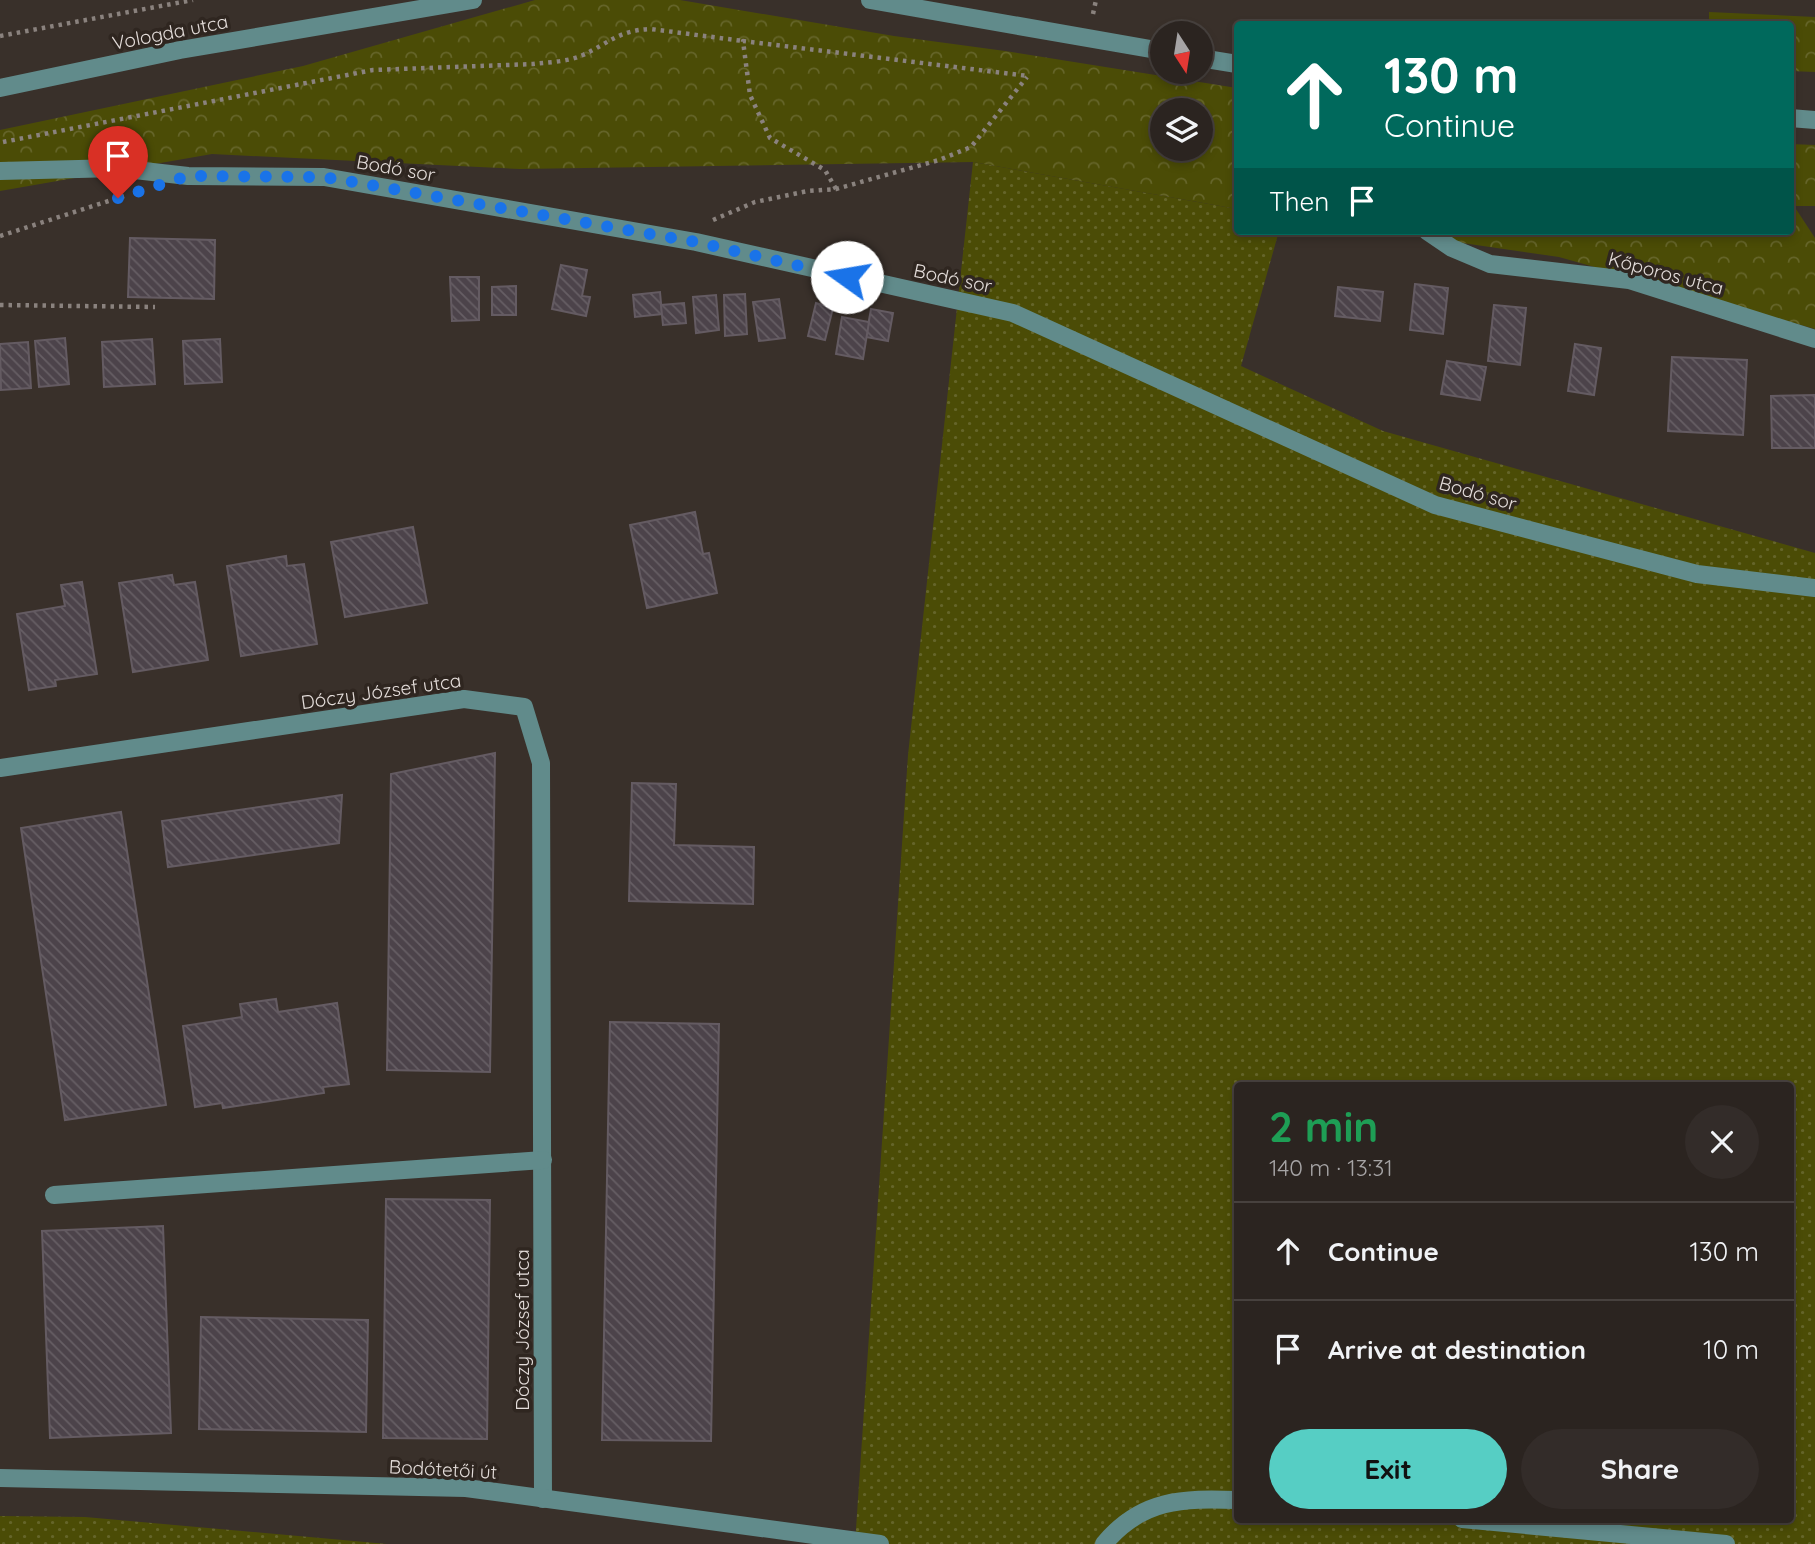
<!DOCTYPE html>
<meta charset="utf-8">
<style>
:root{--surface:#2b2420;--page:#332c29;--text:#f1f3f6;--muted:#a6a4a5;--line:#47413e;--accent:#56cec4}
body{margin:0;font-family:Quicksand,sans-serif;background:var(--page);color:var(--text);height:100vh;display:flex;flex-direction:column;font-size:26px;white-space:nowrap}
*{box-sizing:border-box;margin:0}
p{font-size:23px;color:var(--muted)}
.icon{flex:none;width:38px;height:38px;fill:none;stroke:currentColor;stroke-width:2;stroke-linecap:round;stroke-linejoin:round}
.map{position:relative;flex:1;overflow:hidden}
.details{position:absolute;left:1234px;top:1082px;width:560px;height:441px;display:flex;flex-direction:column;background:var(--surface);border-radius:7px;box-shadow:0 4px 10px #0003,0 0 0 2px var(--line)}
.details>*{flex:none}
.banner{position:absolute;left:1234px;top:21px;width:560px;height:214px;border-radius:7px;box-shadow:0 4px 10px #0003,0 0 0 2px var(--line);background:#00695c;color:#fff;overflow:hidden}
.needle{width:46px;rotate:168deg}
.tools{position:absolute;left:1150px;top:21px;display:grid;gap:14px}
.tools a{display:grid;place-items:center;width:63px;height:63px;border-radius:50%;background:var(--surface);box-shadow:0 4px 10px #0003,0 0 0 2px var(--line);font-size:35px}
.pin{position:absolute;display:grid;place-items:center;width:60px;height:60px;color:#fff;margin:-72px -30px;border-radius:50% 50% 50% 0;rotate:-45deg;box-shadow:0 0 7px #0007}
.pin .icon{rotate:45deg}
.me{position:absolute;width:77px;margin:-38px;rotate:283deg;stroke-linejoin:round;filter:drop-shadow(0 0 5px #0008)}
.turn{display:flex;align-items:center;gap:24px;height:147px;padding:0 35px;font-size:32px}
.turn .icon{width:91px;height:91px;stroke-width:2.5}
.turn b{display:block;font-size:49px;line-height:60px}
.then{display:flex;align-items:center;height:66px;padding:0 35px;background:#0003;gap:14px;font-size:26px}
.round{display:grid;place-items:center;flex:none;width:74px;height:74px;border-radius:37px;background:var(--page)}
.headline{display:flex;align-items:center;justify-content:space-between;height:119px;padding:0 35px}
h1{font-size:42px;font-weight:700;line-height:52px;color:#1e9e55}
.button{display:flex;gap:14px;margin-top:auto;padding:14px 35px}
.button a{flex:1;height:80px;border-radius:42px;background:var(--accent);color:#111;font-size:28px;font-weight:700;line-height:80px;text-align:center}
.button a+a{background:var(--page);color:var(--text)}
ul{padding:0;list-style:none}
li{display:flex;align-items:center;gap:21px;height:98px;padding:0 35px;border-top:2px solid var(--line)}
li div{flex:1}
li b{display:block;font-size:26px}
li em{font-style:normal}
.map>svg:first-child{display:block}
.grass{fill:url(#grass-dots);fill-rule:evenodd}
.forest{fill:url(#forest-crowns);fill-rule:evenodd}
.building{fill:url(#building-back-hatch);stroke:#645b62;stroke-width:2}
.lines{fill:none;stroke-linecap:round;stroke-linejoin:round}
.path{stroke:#8a827e;stroke-width:4.5;stroke-dasharray:3.5 5;stroke-linecap:butt}
.minor{stroke:#618b8b;stroke-width:18}
.route{stroke:#1a73e8;stroke-width:12;stroke-dasharray:0 21.6}
.labels{text-anchor:middle;stroke-width:7;stroke-linejoin:round;paint-order:stroke}
.street-label{font-size:19px;fill:#e4ddda;stroke:#2f2620}
</style>
<div class="map">
<svg width="1815" height="1544" viewBox="0 0 1815 1544">
<defs>
<pattern id="grass-dots" width="8" height="8" patternUnits="userSpaceOnUse" patternTransform="scale(1.75)"><rect width="8" height="8" fill="#4b4c06"/><path d="M2 2h.1M6 6h.1" fill="none" stroke="#65652a" stroke-width="1.8" stroke-linecap="round"/></pattern>
<pattern id="forest-crowns" width="20" height="18" patternUnits="userSpaceOnUse" patternTransform="scale(1.75)"><rect width="20" height="18" fill="#4b4c06"/><path d="M2 6a3 3 0 1 1 6 0M12 15a3 3 0 1 1 6 0" fill="none" stroke="#65652a"/></pattern>
<pattern id="building-back-hatch" width="6" height="6" patternUnits="userSpaceOnUse" patternTransform="scale(1.75)"><rect width="6" height="6" fill="#4c434a"/><path d="M-1 5l2 2M0 0l6 6M5-1l2 2" fill="none" stroke="#665e64"/></pattern>
</defs>
<rect width="100%" height="100%" fill="#39302a"/>
<!-- grass -->
<g class="grass">
<path d="M973 162 1237 209V231H1279L1241 366 1383 431 1815 553V1544H855L908 755ZM1237 1085H1790V1519H1237Z"/>
<path d="M0 1516 85 1517 387 1544H0Z"/>
</g>
<!-- forest -->
<g class="forest">
<path d="M535 0H680L894 36 1005 51 1237 88V209L973 162 520 169 212 154 0 191V130L303 66ZM1162 110H1200V149H1162Z"/>
<path d="M1709 12 1815 17V72L1790 71V24H1709Z"/>
<path d="M1790 144 1815 145V206H1794L1815 238V329L1559 257 1380 231H1790Z"/>
</g>
<!-- building -->
<g class="building">
<path d="M130 238 215 240 214 299 128 297Z"/>
<path d="M561 265 587 270 582 296 590 297 586 316 552 309Z"/>
<path d="M450 277H479V320L452 321Z"/>
<path d="M1415 284 1448 288 1443 334 1410 330Z"/>
<path d="M516 286V315H492V287Z"/>
<path d="M1338 287 1383 292 1380 321 1335 316Z"/>
<path d="M660 292 662 314 635 317 633 295Z"/>
<path d="M745 294 747 334 725 336 724 295Z"/>
<path d="M716 295 719 330 696 333 693 297Z"/>
<path d="M779 299 785 338 759 341 753 302Z"/>
<path d="M684 303 686 323 663 325 661 305Z"/>
<path d="M816 303 833 308 825 340 808 336Z"/>
<path d="M1494 305 1526 308 1520 365 1488 361Z"/>
<path d="M871 309 893 313 888 341 866 337Z"/>
<path d="M842 317 869 322 863 359 836 354Z"/>
<path d="M65 338 69 384 39 387 35 341Z"/>
<path d="M152 339 155 384 104 387 102 342Z"/>
<path d="M220 339 222 382 185 384 183 341Z"/>
<path d="M28 342 31 388 1 390 0 344Z"/>
<path d="M1575 344 1601 348 1594 395 1568 391Z"/>
<path d="M1672 357 1747 360 1743 435 1668 431Z"/>
<path d="M1447 361 1486 367 1480 400 1441 394Z"/>
<path d="M1815 395V448H1772L1771 396Z"/>
<path d="M695 512 703 554 709 553 717 593 647 608 630 525Z"/>
<path d="M413 527 427 603 345 617 331 542Z"/>
<path d="M286 556 287 566 304 564 317 644 241 656 227 566Z"/>
<path d="M172 575 174 585 195 582 208 660 133 672 119 583Z"/>
<path d="M82 582 97 674 55 680 56 686 29 690 17 614 65 606 61 585Z"/>
<path d="M495 753 490 1072 387 1070 391 774Z"/>
<path d="M632 783 676 784 674 845 754 847 753 904 629 901Z"/>
<path d="M342 795 339 843 168 867 162 821Z"/>
<path d="M121 812 166 1105 65 1120 21 828Z"/>
<path d="M276 999 278 1012 337 1003 349 1084 323 1087 324 1093 223 1108 222 1103 195 1107 183 1026 242 1017 240 1004Z"/>
<path d="M610 1022 719 1024 711 1441 602 1440Z"/>
<path d="M386 1199 490 1200 487 1439 383 1438Z"/>
<path d="M163 1226 171 1433 50 1438 42 1231Z"/>
<path d="M201 1317 368 1320 366 1432 199 1429Z"/>
</g>
<g class="lines">
<!-- path -->
<g class="path">
<path d="M1093 14 1096 0"/>
<path d="M0 36 193 0"/>
<path d="M3 142 373 70 533 64C549 62 568 62 583 55 609 43 619 30 651 29L743 41"/>
<path d="M836 189 825 170 770 138 750 95 743 41 1028 76"/>
<path d="M713 220 755 202 808 191 836 189 939 160 971 147 1027 77"/>
<path d="M0 236 124 196"/>
<path d="M0 305 155 307"/>
</g>
<!-- minor -->
<g class="minor">
<path d="M870 0 1162 51"/>
<path d="M1200 58 1237 64"/>
<path d="M0 88 180 50 473 0"/>
<path d="M1790 118 1815 120"/>
<path d="M0 171 117 168 188 176 324 177 696 242 1013 313 1435 505 1697 574 1815 588"/>
<path d="M1427 231 1452 248 1490 264 1629 280 1815 339"/>
<path d="M0 768 464 699 524 707 541 763 543 1499"/>
<path d="M54 1195 543 1160"/>
<path d="M0 1478 466 1488 880 1544"/>
<path d="M1462 1519 1726 1544"/>
<path d="M1104 1544C1141 1499 1183 1498 1237 1500"/>
</g>
</g>
<g class="lines">
<!-- route -->
<path class="route" d="M118 198 188 176 324 177 696 242 847 277"/>
</g>
<g class="labels">
<!-- street labels -->
<g class="street-label">
<text transform="translate(170 32) rotate(-11)" y="7">Vologda utca</text>
<text transform="translate(396 168) rotate(10)" y="7">Bodó sor</text>
<text transform="translate(1666 273) rotate(15)" y="7">Kőporos utca</text>
<text transform="translate(953 278) rotate(12)" y="7">Bodó sor</text>
<text transform="translate(1478 493) rotate(16)" y="7">Bodó sor</text>
<text transform="translate(381 691) rotate(-8)" y="7">Dóczy József utca</text>
<text transform="translate(522 1330) rotate(-90)" y="7">Dóczy József utca</text>
<text transform="translate(443 1469) rotate(3)" y="7">Bodótetői út</text>
</g>
</g>
</svg>
<div class="tools">
<a><svg class="needle" viewBox="-14 -14 28 28"><path d="M0-13l5 13h-10z" fill="#e53935"/><path d="M0 13l5-13h-10z" fill="#a6a4a5"/></svg></a>
<a><svg class="icon" aria-label="layers" viewBox="0 0 24 24"><path d="M12 4l9 5-9 5-9-5zM3 14l9 5 9-5"/></svg></a>
</div>
<div class="pin" style="left:118px;top:198px;background:#d93025"><svg class="icon" aria-label="arrive" viewBox="0 0 24 24"><path d="M6 21V4h12l-3 4 3 4H6"/></svg></div>
<svg class="me" style="left:847px;top:277px" viewBox="-20 -20 40 40"><circle r="19" fill="#fff"/><path d="M0-13L10 11 0 6-10 11z" fill="#1a73e8"/></svg>
<div class="banner">
<div class="turn"><svg class="icon" aria-label="ahead" viewBox="0 0 24 24"><path d="M12 20V5M6 11l6-6 6 6"/></svg><div><b>130 m</b>Continue</div></div>
<div class="then">Then<svg class="icon" aria-label="arrive" viewBox="0 0 24 24"><path d="M6 21V4h12l-3 4 3 4H6"/></svg></div>
</div>
<section class="details">
<div class="headline"><div><h1>2 min</h1><p>140 m · 13:31</p></div><a class="round"><svg class="icon" aria-label="close" viewBox="0 0 24 24"><path d="M6 6l12 12M18 6L6 18"/></svg></a></div>
<ul>
<li><svg class="icon" aria-label="ahead" viewBox="0 0 24 24"><path d="M12 20V5M6 11l6-6 6 6"/></svg><div><b>Continue</b></div><em>130 m</em></li>
<li><svg class="icon" aria-label="arrive" viewBox="0 0 24 24"><path d="M6 21V4h12l-3 4 3 4H6"/></svg><div><b>Arrive at destination</b></div><em>10 m</em></li>
</ul>
<div class="button"><a>Exit</a><a>Share</a></div>
</section>
</div>
